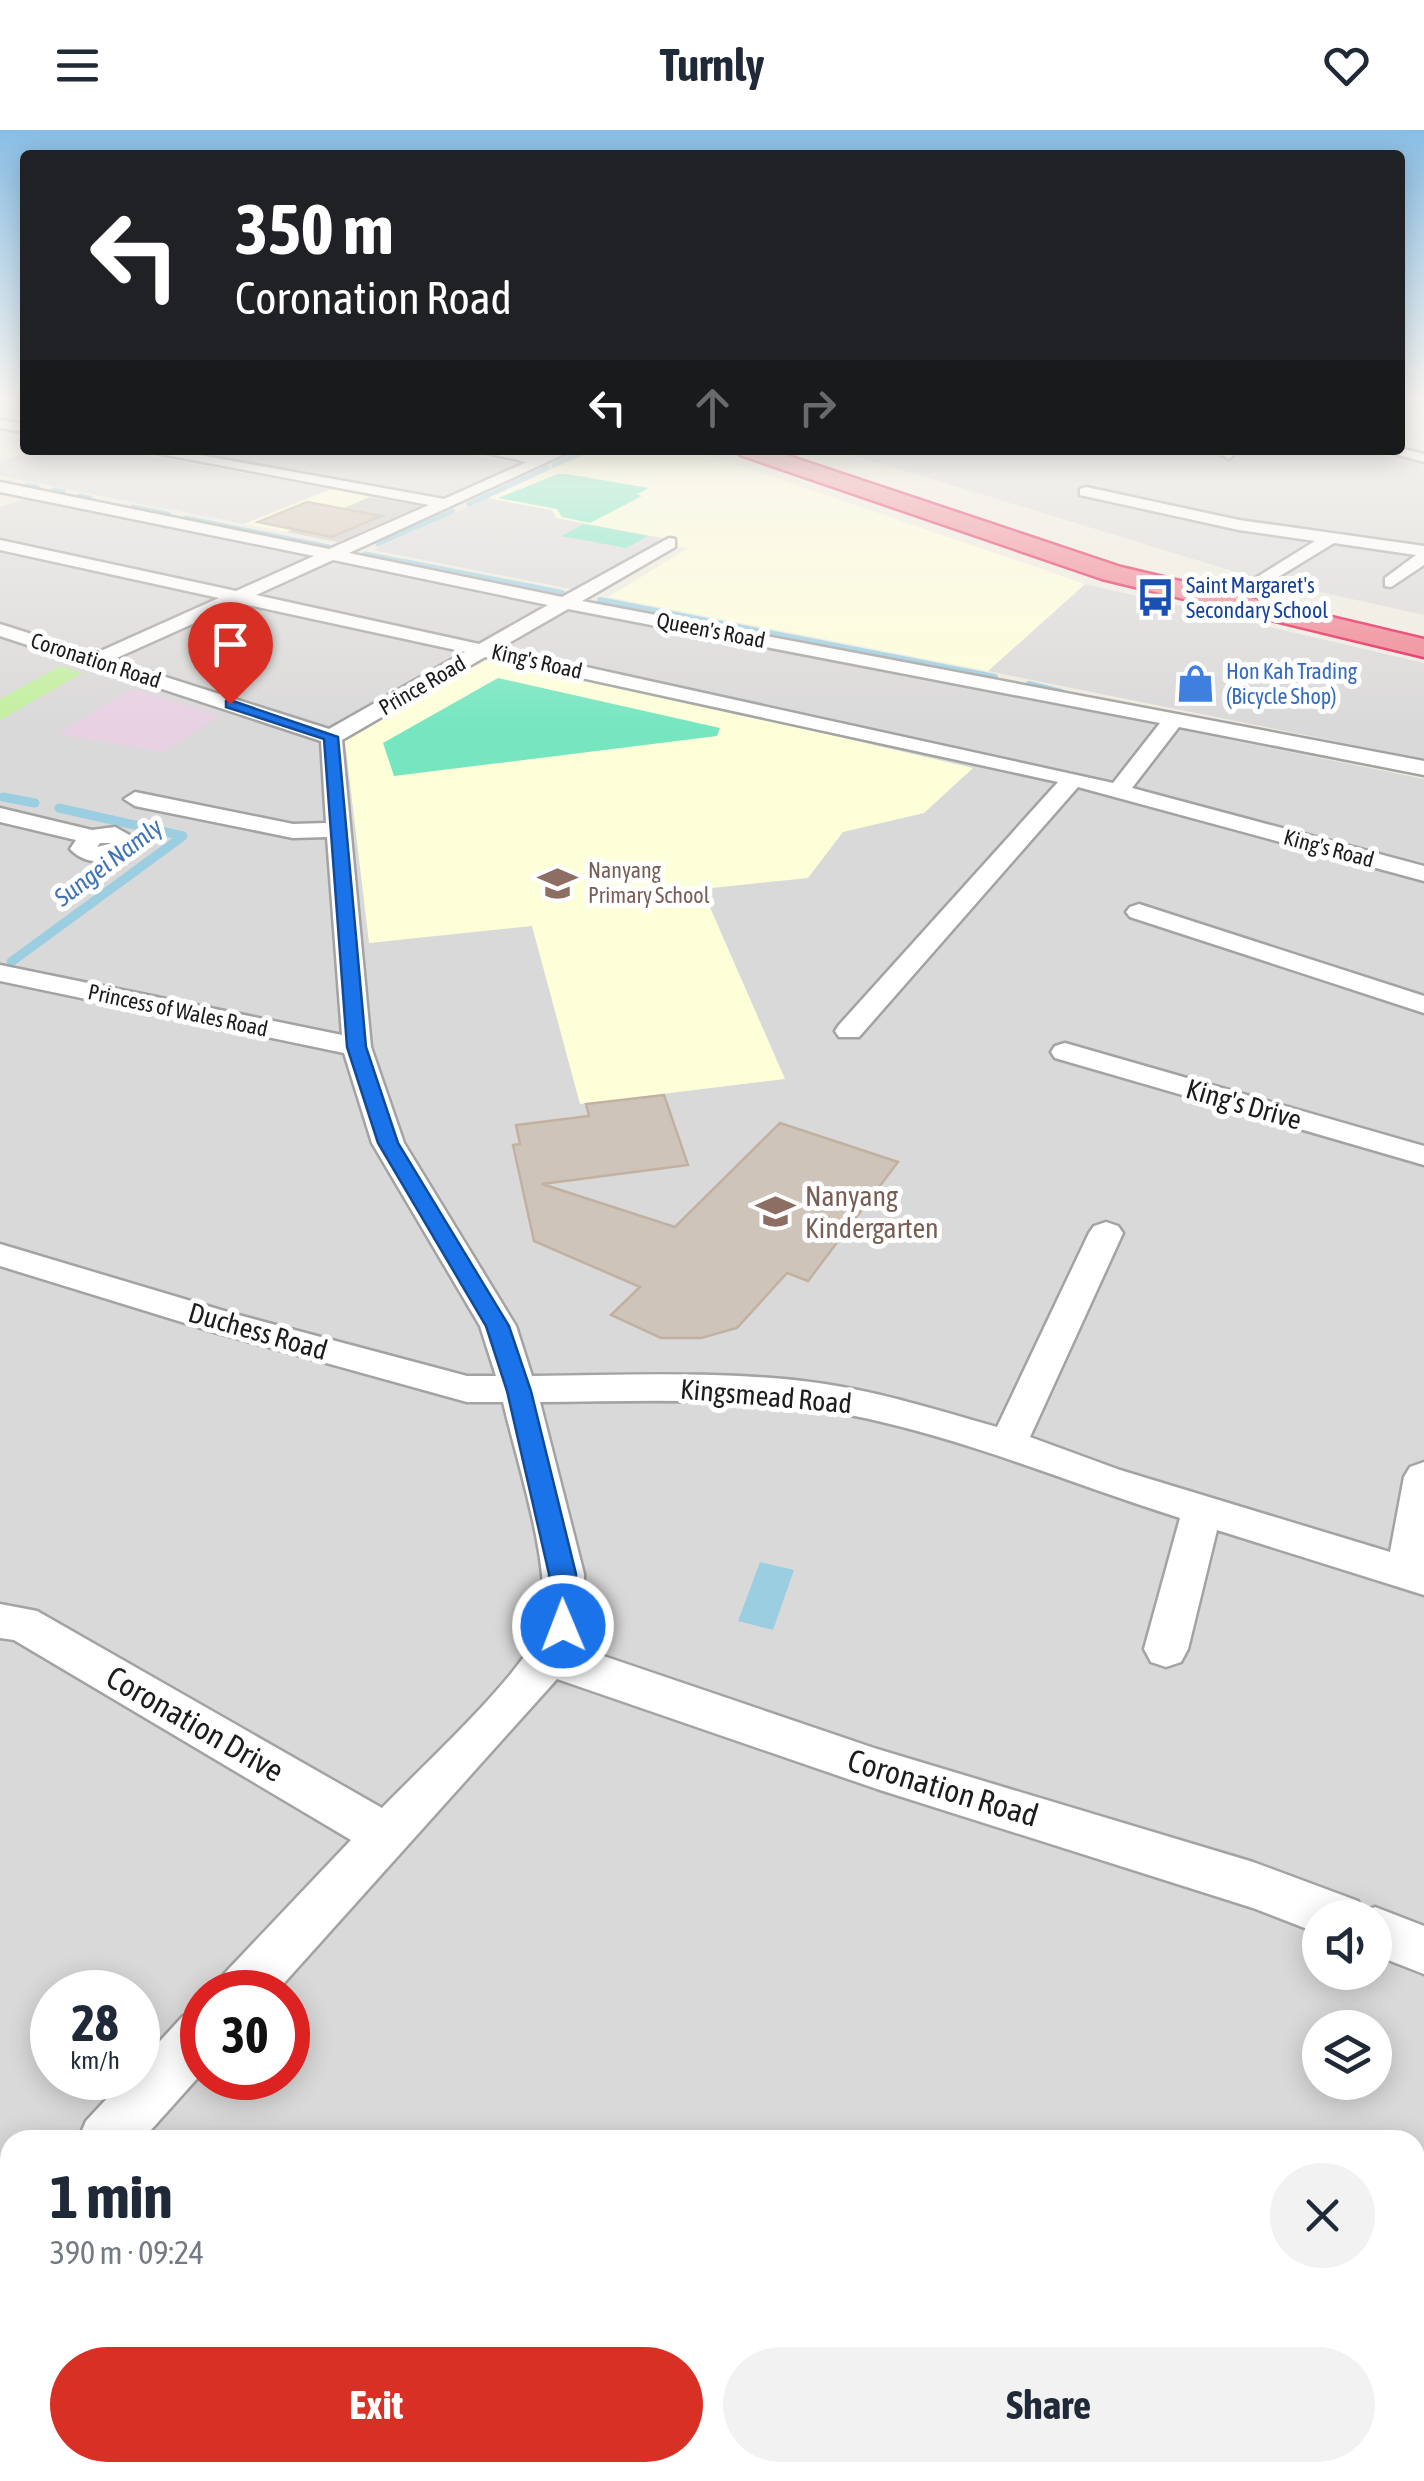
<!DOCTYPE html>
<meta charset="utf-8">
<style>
:root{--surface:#fff;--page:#f2f2f3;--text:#1f2937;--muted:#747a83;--accent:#d93025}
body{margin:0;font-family:"Asap Condensed",sans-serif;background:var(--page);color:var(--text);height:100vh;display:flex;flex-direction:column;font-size:38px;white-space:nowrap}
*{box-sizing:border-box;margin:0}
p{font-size:32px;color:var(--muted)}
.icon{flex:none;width:55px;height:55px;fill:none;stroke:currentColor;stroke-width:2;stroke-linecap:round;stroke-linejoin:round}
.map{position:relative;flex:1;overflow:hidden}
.drawer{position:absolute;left:0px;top:2000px;width:1425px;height:352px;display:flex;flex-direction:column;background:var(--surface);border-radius:30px 30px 0 0;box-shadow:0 5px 25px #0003}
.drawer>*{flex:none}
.banner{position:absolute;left:20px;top:20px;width:1385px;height:305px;border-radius:10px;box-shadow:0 5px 25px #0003;background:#202124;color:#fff;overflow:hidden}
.tools{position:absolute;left:1302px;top:1770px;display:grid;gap:20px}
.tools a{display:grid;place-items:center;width:90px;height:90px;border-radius:50%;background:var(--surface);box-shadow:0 5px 25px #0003;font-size:50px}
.speed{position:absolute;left:30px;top:1840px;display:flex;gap:20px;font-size:50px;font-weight:700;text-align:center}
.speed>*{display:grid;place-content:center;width:130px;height:130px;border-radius:50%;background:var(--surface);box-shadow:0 5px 25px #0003;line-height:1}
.speed small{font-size:25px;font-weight:400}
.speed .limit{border:15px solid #d22;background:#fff;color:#111}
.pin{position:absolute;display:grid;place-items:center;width:85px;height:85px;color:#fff;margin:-102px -42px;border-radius:50% 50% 50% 0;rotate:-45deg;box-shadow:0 0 10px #0007}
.pin .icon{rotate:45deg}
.me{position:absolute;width:110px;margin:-55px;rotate:359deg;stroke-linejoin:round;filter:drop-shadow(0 0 8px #0008)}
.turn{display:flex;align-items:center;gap:35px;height:210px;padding:0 50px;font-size:45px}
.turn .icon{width:130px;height:130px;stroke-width:2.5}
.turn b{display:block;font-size:70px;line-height:85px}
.lanes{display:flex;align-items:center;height:95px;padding:0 50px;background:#0003;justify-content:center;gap:50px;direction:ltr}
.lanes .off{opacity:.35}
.round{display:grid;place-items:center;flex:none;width:105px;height:105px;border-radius:52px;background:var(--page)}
.summary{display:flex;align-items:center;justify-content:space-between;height:170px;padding:0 50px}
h1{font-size:60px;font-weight:700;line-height:75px}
.button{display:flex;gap:20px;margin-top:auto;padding:20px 50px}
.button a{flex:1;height:115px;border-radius:60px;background:var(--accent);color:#fff;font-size:40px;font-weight:700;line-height:115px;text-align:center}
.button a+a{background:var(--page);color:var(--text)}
header{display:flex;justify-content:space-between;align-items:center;height:130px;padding:0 50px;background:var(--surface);font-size:45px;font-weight:700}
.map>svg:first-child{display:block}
.residential{fill:#dad9d9;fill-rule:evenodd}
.industrial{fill:#e8d1e3}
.education{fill:#fdffd9}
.religious{fill:#cacaca}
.grass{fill:#c3efa0}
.pitch{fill:#76e6c1}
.water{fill:#9ccee1}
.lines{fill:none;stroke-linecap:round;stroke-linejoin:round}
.stream-far2{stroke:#9ccee1;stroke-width:5}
.stream-far1{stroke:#9ccee1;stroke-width:6}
.stream{stroke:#9ccee1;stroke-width:9}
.building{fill:#cfc4b9;stroke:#c2b1a1;stroke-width:2.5}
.street-casing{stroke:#a3a3a3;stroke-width:5}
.highway-casing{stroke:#e71350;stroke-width:5}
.street{fill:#fff;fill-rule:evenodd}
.highway{fill:#ef7f8e;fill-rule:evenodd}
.route{fill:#1a73e8;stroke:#114b97;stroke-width:2.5}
.labels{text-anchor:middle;stroke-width:10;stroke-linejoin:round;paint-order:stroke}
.far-transit-label{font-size:22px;fill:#164399;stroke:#fff;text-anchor:start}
.far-street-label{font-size:22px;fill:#1c1c1c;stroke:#fff}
.far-shop-label{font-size:22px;fill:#366cbe;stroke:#fff;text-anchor:start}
.far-education-label{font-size:22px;fill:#785e54;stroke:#fff;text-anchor:start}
.far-water-label{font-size:25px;font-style:italic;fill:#4074b4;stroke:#fff}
.street-label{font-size:28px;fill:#1c1c1c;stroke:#fff}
.education-label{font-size:28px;fill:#785e54;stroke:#fff;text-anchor:start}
.near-street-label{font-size:32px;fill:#1c1c1c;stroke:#fff}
</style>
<header><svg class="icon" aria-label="menu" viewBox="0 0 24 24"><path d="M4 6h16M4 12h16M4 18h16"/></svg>Turnly<svg class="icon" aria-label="heart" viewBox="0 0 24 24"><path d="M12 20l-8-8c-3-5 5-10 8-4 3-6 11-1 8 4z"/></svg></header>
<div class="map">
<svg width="1424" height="2351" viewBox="0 0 1424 2351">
<rect width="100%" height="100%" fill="#efebe0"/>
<!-- residential -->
<g class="residential">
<path d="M36 320H116L331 359 244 394 0 346V332Z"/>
<path d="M175 320H442L521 334 440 368Z"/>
<path d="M837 320H1359L1406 330 1424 336V485L1252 447Z"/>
<path d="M487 368 552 380 557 388 666 409 576 460 373 420Z"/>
<path d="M25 369 569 482 576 478 1424 649V2351H0V423L17 427 38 418 0 409V377ZM1320 1788H1375V1842H1320ZM52 1862H138V1948H52ZM202 1862H288V1948H202ZM1320 1898H1375V1952H1320ZM10 2010H1415V2342H10Z"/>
<path d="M1085 454 1424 533V629L988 541Z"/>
</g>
<!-- industrial -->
<path class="industrial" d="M133 558 220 586 164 622 58 604Z"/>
<!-- education -->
<g class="education">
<path d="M595 320H680L723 330 1085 454 988 541 608 467 689 418 659 413 664 408 556 388 552 380 487 368Z"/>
<path d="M331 359 370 367 287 402 244 394Z"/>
<path d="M486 525 973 638 924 683 843 702 808 748 702 759 785 949 580 974 532 796 369 813 344 603Z"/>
</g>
<!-- religious -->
<path class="religious" d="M370 367 420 376 338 412 287 402Z"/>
<!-- grass -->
<path class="grass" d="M60 536 82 543 0 590V569Z"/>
<!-- pitch -->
<g class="pitch">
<path d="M558 344H567L649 358 637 364 642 366 590 393 562 387 557 379 498 368Z"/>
<path d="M584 394 648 406 626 418 561 406Z"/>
<path d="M498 548 720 598 717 606 394 646 383 613Z"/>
</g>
<!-- water -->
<path class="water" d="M760 1432 794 1440 773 1500 738 1491Z"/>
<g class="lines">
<!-- stream-far2 -->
<g class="stream-far2">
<path d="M554 335 588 320"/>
<path d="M27 355 37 357"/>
<path d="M53 360 63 362"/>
<path d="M79 366 90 368"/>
<path d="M469 374 547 338"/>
<path d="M133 377 168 384"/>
<path d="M186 388 329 417"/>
<path d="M378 414 453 381"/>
<path d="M365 424 416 434"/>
</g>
<!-- stream-far1 -->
<g class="stream-far1">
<path d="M404 432 562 463"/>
<path d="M600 470 995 547"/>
<path d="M1029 554 1061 562"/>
</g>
<!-- stream -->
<g class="stream">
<path d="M3 667 35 673"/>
<path d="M11 832 183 706 59 678"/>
</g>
</g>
<!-- building -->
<g class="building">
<path d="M307 372 381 386 332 407 258 392Z"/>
<path d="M664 965 688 1035 542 1054 675 1097 780 993 898 1032 808 1151 787 1143 737 1198 701 1208H661L611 1185 640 1157 534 1111 513 1015 520 1014 516 995 589 986 586 974Z"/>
</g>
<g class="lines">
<defs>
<g id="street">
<path d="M0 290 25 294V302L0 298Z"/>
<path d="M1400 318 1424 324V332L1380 320Z"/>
<path d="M140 320H172L444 369 527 332 473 320 542 325 554 320H573L349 423 562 467 669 408 675 409V417L582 471 1424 631V645L1179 597 1132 658 1424 736V751L1078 657 859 907H839L835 901 839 895 1058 652 485 527 342 610 371 917 404 1013 516 1196 532 1246C629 1245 729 1240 825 1254 884 1263 940 1281 997 1297L1089 1103 1094 1096 1106 1092 1118 1096 1123 1103 1030 1307 1120 1340 1390 1422 1404 1347 1410 1337 1424 1332V1465L1217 1400 1188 1519 1181 1532 1166 1537 1151 1532 1144 1519 1180 1388C1081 1357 984 1316 882 1292 772 1265 653 1271 540 1272L584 1444V1496L574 1516 877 1619 1253 1732 1358 1771 1362 1782 1375 1777 1424 1796V1844L1375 1825V1788H1320V1804L1253 1778 877 1659 557 1549 276 1862H217L224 1844 351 1710 14 1510 0 1508V1474L37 1481 382 1678C416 1642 535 1534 542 1492 551 1433 517 1332 503 1272H467L211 1201 0 1136V1114L231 1183 467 1246H496L480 1196 372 1013 344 923 0 851V835L342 905 327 707 293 708 135 676 124 669 135 662 293 694 326 693 321 611 0 506V494L94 524 219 468 0 420V410L236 461 314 426 0 362V352L329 419 429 375ZM333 430 548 475 479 514 256 465ZM239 473 465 522 329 599 112 530ZM568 479 1160 593 1113 653 500 518Z"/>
<path d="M1225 320H1239L1229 329 1222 325Z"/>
<path d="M1086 357 1239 390 1424 416V435L1391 457 1385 456V448L1416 425 1334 413 1244 468 1238 467V459L1315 411 1239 400 1080 365V359Z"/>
<path d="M0 678 92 700 115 697 140 711C124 733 90 740 70 719L76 710 0 692ZM100 713H113L97 717Z"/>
<path d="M1139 774 1424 866V883L1130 787 1126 782 1130 777Z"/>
<path d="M1065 913 1424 1016V1035L1055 928 1051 922 1055 916Z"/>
<path d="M202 1879V1943L142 2010H78L86 1991 126 1948H138V1935L183 1886Z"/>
<path d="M10 2084V2148L0 2152V2088Z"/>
<path d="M280 2342H346L350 2351H283Z"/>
<path d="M528 2342H594L591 2351H524Z"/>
</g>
<path id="highway" d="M737 320H771L1121 437 1424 509V527L1102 449 740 325Z"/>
</defs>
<!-- street casing -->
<use href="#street" class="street-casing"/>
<!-- highway casing -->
<use href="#highway" class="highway-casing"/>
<!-- street -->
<use href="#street" class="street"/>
<!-- highway -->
<use href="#highway" class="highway"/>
</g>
<!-- sky -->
<linearGradient id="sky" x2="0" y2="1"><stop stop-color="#89bee5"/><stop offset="0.45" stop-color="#f8f6f1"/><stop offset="1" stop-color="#f8f6f1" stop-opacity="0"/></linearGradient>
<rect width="1424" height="597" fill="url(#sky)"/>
<!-- route -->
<path class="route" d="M230 570 338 607 366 917 398 1013 509 1196 531 1261 576 1444 577 1496 573 1504 563 1508 553 1504 549 1496V1444L507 1261 486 1196 378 1013 347 917 324 609 226 577V571Z"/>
<!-- icons -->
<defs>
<symbol id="bus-bare" viewBox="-9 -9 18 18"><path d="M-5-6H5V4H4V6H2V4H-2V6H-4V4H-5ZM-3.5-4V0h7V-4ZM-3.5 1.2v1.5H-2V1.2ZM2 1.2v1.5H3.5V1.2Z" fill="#1a4fb4" stroke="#fff" stroke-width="2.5" paint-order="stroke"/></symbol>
<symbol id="shop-bare" viewBox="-9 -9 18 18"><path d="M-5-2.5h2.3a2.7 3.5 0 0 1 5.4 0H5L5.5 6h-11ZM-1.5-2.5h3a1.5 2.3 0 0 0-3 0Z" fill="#3f7fe0" stroke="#fff" stroke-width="2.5" paint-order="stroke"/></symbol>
<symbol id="school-bare" viewBox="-9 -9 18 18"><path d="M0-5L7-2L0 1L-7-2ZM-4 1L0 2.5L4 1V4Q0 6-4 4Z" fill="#8d6e63" stroke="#fff" stroke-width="2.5" paint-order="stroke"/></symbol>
</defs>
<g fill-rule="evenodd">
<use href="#bus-bare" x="1128" y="440" width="55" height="55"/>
<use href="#shop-bare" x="1168" y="526" width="55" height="55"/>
<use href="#school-bare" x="530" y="726" width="55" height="55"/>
<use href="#school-bare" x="748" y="1054" width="55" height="55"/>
</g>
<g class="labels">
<!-- far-transit labels -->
<g class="far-transit-label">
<text x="1186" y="463">Saint Margaret's<tspan x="1186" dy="25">Secondary School</tspan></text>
</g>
<!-- far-street labels -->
<g class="far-street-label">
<text transform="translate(711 500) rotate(11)" y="8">Queen's Road</text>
<text transform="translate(96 530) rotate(18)" y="8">Coronation Road</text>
<text transform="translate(537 531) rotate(13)" y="8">King's Road</text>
<text transform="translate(422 555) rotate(-30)" y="8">Prince Road</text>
<text transform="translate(1329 718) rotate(15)" y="8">King's Road</text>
<text transform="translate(178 880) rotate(12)" y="8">Princess of Wales Road</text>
</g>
<!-- far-shop labels -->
<g class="far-shop-label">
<text x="1226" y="549">Hon Kah Trading<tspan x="1226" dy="25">(Bicycle Shop)</tspan></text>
</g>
<!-- far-education labels -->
<g class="far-education-label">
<text x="588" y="748">Nanyang<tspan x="588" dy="25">Primary School</tspan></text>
</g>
<!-- far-water labels -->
<g class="far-water-label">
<text transform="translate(108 732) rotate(-37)" y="9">Sungei Namly</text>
</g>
<!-- street labels -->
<g class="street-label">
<text transform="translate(1244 974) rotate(16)" y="10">King's Drive</text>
<text transform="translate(258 1201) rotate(16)" y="10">Duchess Road</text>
<text transform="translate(766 1266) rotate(5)" y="10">Kingsmead Road</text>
</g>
<!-- education labels -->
<g class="education-label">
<text x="805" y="1076">Nanyang<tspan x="805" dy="32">Kindergarten</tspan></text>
</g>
<!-- near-street labels -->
<g class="near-street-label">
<text transform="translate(195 1594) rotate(30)" y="11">Coronation Drive</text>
<text transform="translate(943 1658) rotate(17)" y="11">Coronation Road</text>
</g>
</g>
</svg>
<div class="tools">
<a><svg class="icon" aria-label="sound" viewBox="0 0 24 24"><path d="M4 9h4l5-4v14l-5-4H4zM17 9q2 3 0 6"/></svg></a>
<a><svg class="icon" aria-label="layers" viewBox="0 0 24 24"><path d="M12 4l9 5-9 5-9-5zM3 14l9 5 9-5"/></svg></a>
</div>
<div class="speed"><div>28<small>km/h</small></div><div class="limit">30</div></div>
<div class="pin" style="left:230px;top:574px;background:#d93025"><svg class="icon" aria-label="arrive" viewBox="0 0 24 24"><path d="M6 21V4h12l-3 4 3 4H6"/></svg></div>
<svg class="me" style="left:563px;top:1496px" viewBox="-20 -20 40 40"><circle r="17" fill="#1a73e8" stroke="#fff" stroke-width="3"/><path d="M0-11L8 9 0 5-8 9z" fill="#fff"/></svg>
<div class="banner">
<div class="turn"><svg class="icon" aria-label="left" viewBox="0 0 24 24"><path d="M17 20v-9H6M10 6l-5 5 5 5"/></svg><div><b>350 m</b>Coronation Road</div></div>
<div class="lanes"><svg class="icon" aria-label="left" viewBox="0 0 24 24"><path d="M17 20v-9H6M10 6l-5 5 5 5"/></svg><svg class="icon off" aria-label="ahead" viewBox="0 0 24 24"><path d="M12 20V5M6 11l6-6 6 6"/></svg><svg class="icon off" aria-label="right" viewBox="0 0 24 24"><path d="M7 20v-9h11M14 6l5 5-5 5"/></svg></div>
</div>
<section class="drawer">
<div class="summary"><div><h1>1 min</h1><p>390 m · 09:24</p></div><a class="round"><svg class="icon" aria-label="close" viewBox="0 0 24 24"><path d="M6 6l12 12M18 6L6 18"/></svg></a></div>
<div class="button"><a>Exit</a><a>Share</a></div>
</section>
</div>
